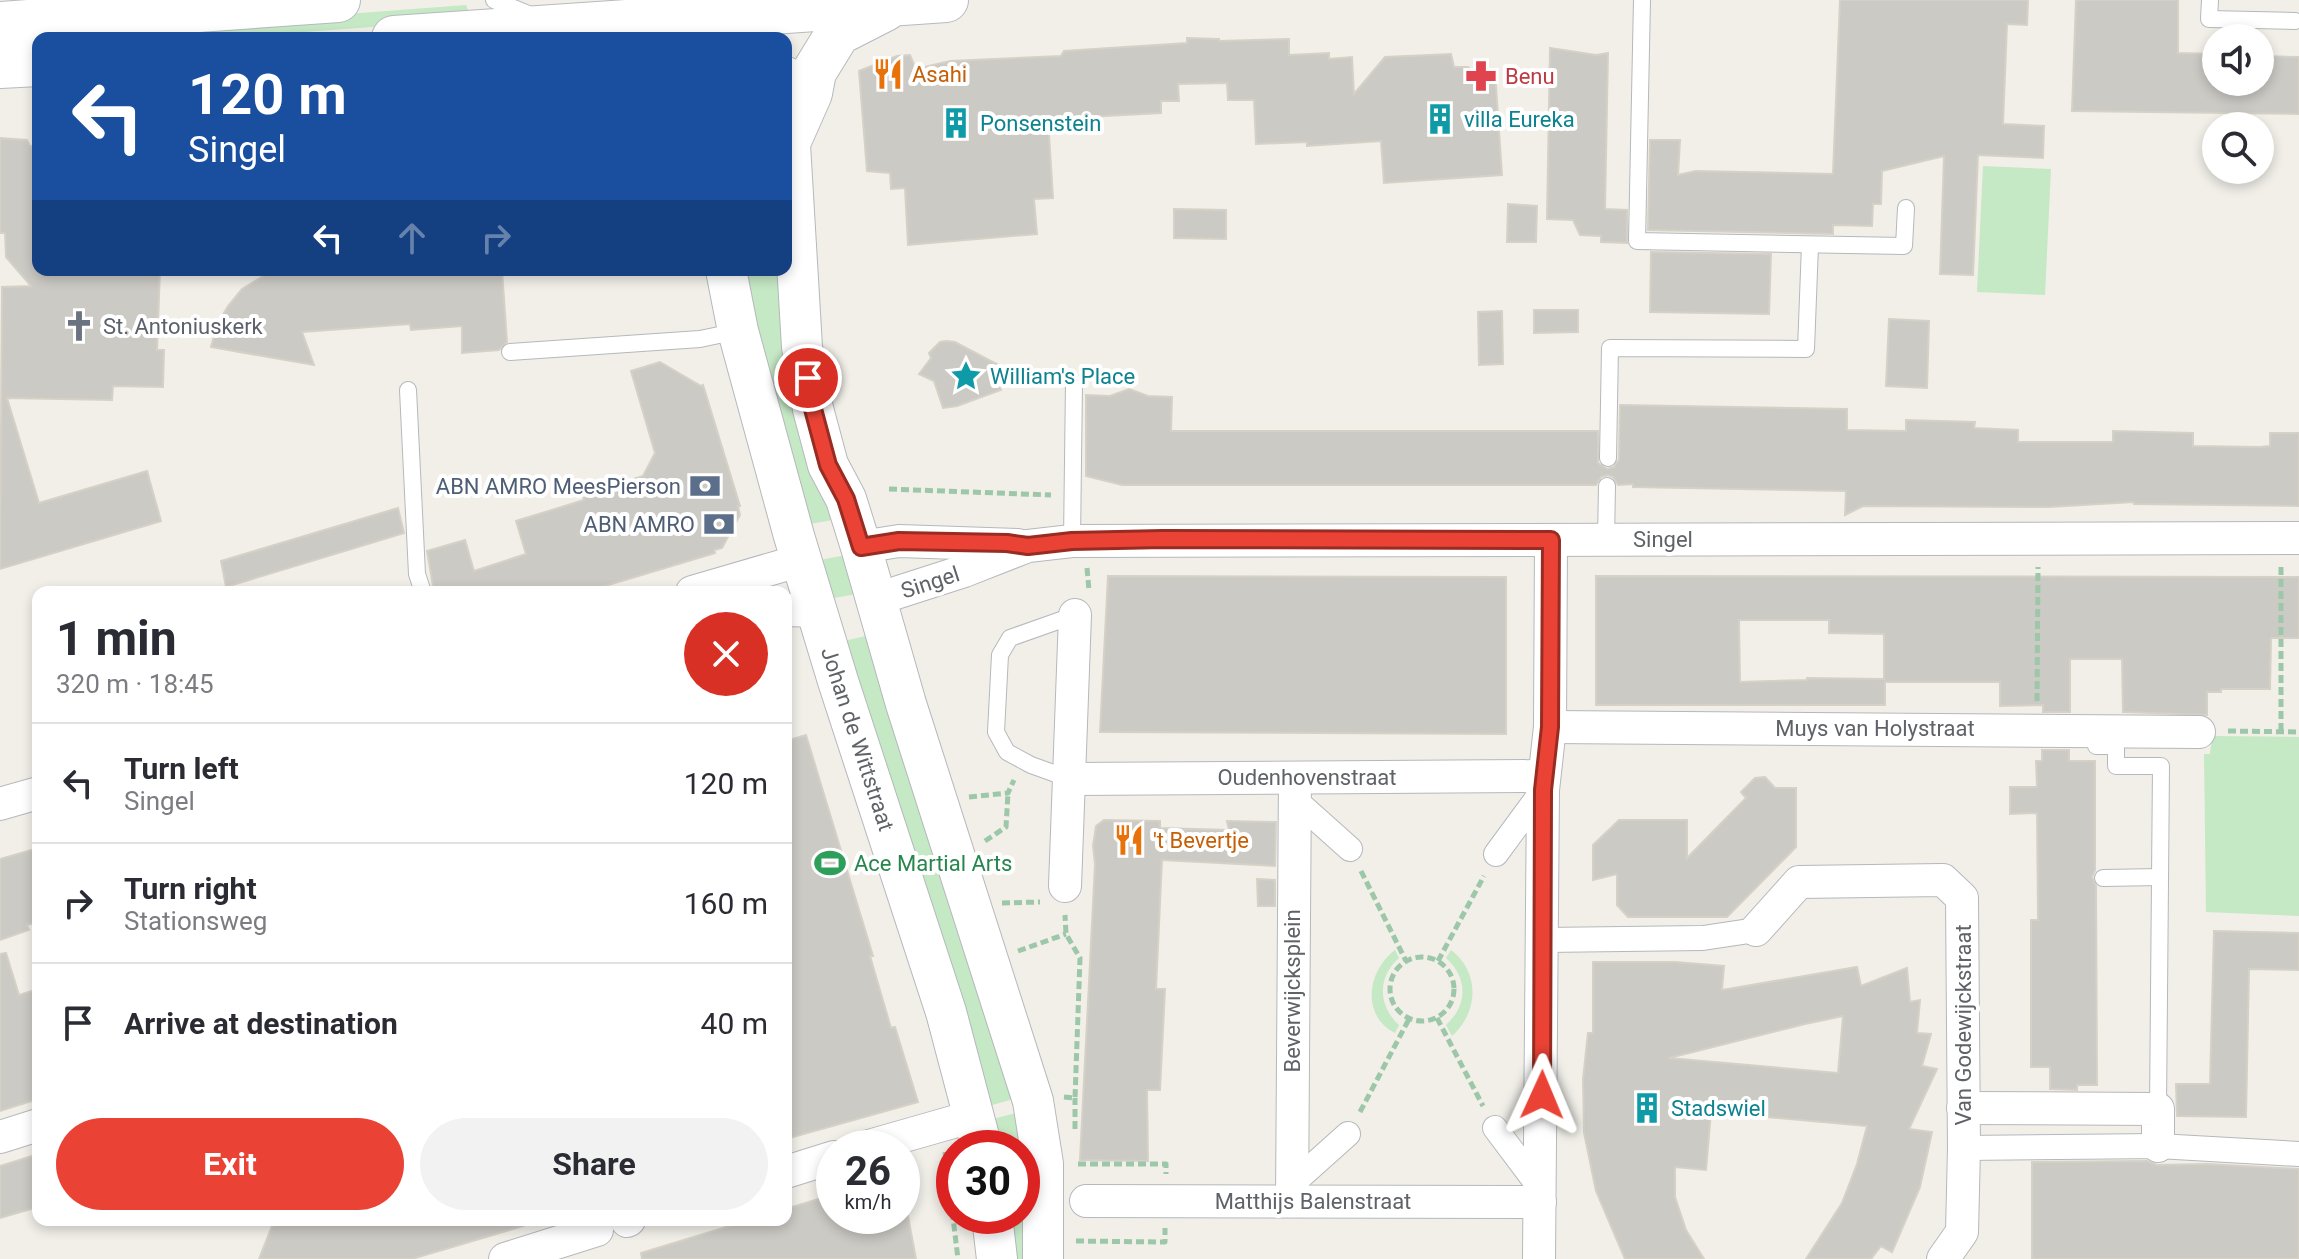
<!DOCTYPE html>
<meta charset="utf-8">
<style>
:root{--surface:#fff;--page:#f2f2f3;--text:#2b2b33;--muted:#7c7c81;--line:#e1e1e2;--accent:#ea4335}
body{margin:0;font-family:Roboto,sans-serif;background:var(--page);color:var(--text);height:100vh;display:flex;flex-direction:column;font-size:30px;white-space:nowrap}
*{box-sizing:border-box;margin:0}
p{font-size:26px;color:var(--muted)}
.icon{flex:none;width:44px;height:44px;fill:none;stroke:currentColor;stroke-width:2;stroke-linecap:round;stroke-linejoin:round}
.map{position:relative;flex:1;overflow:hidden}
.drawer{position:absolute;left:32px;top:586px;width:760px;height:640px;display:flex;flex-direction:column;background:var(--surface);border-radius:16px;box-shadow:0 4px 12px #0003}
.drawer>*{flex:none}
.banner{position:absolute;left:32px;top:32px;width:760px;height:244px;border-radius:16px;box-shadow:0 4px 12px #0003;background:#1a4fa0;color:#fff;overflow:hidden}
.tools{position:absolute;left:2202px;top:24px;display:grid;gap:16px}
.tools a{display:grid;place-items:center;width:72px;height:72px;border-radius:50%;background:var(--surface);box-shadow:0 4px 12px #0003;font-size:40px}
.speed{position:absolute;left:816px;top:1130px;display:flex;gap:16px;font-size:40px;font-weight:700;text-align:center}
.speed>*{display:grid;place-content:center;width:104px;height:104px;border-radius:50%;background:var(--surface);box-shadow:0 4px 12px #0003;line-height:1}
.speed small{font-size:20px;font-weight:400}
.speed .limit{border:12px solid #d22;background:#fff;color:#111}
.pin{position:absolute;display:grid;place-items:center;width:68px;height:68px;color:#fff;margin:-34px;border:4px solid #fff;border-radius:50%;box-shadow:0 2px 8px #0007}
.me{position:absolute;width:88px;margin:-44px;rotate:1deg;stroke-linejoin:round;filter:drop-shadow(0 0 6px #0008)}
.turn{display:flex;align-items:center;gap:28px;height:168px;padding:0 24px;font-size:36px}
.turn .icon{width:104px;height:104px;stroke-width:2.5}
.turn b{display:block;font-size:56px;line-height:68px}
.lanes{display:flex;align-items:center;height:76px;padding:0 24px;background:#0003;justify-content:center;gap:40px;direction:ltr}
.lanes .off{opacity:.35}
.round{display:grid;place-items:center;flex:none;width:84px;height:84px;border-radius:42px;background:var(--page)}
.headline{display:flex;align-items:center;justify-content:space-between;height:136px;padding:0 24px}
h1{font-size:48px;font-weight:700;line-height:60px}
.action{display:flex;gap:16px;margin-top:auto;padding:16px 24px}
.action a{flex:1;height:92px;border-radius:48px;background:var(--accent);color:#fff;font-size:32px;font-weight:700;line-height:92px;text-align:center}
.action a+a{background:var(--page);color:var(--text)}
ul{padding:0;list-style:none}
li{display:flex;align-items:center;gap:24px;height:120px;padding:0 24px;border-top:2px solid var(--line)}
li div{flex:1}
li b{display:block;font-size:30px}
li em{font-style:normal}
.map>svg:first-child{display:block}
.green{fill:#c5e8c5}
.building{fill:#cccac5;stroke:#d6d1c6;stroke-width:2;fill-rule:evenodd}
.lines{fill:none;stroke-linecap:round;stroke-linejoin:round}
.service-casing{stroke:#b5b8bc;stroke-width:18}
.pedestrian-casing{stroke:#b5b8bc;stroke-width:26}
.minor-casing{stroke:#b5b8bc;stroke-width:34}
.tertiary-casing{stroke:#b5b8bc;stroke-width:42}
.secondary-casing{stroke:#b6babf;stroke-width:46}
.path{stroke:#9cc7a9;stroke-width:5;stroke-dasharray:8 4;stroke-linecap:butt}
.service{stroke:#fff;stroke-width:16}
.pedestrian{stroke:#fff;stroke-width:24}
.minor{stroke:#fff;stroke-width:32}
.tertiary{stroke:#fff;stroke-width:40}
.secondary{stroke:#fff;stroke-width:44}
.route-casing{stroke:#982c22;stroke-width:20}
.route{stroke:#ea4335;stroke-width:14}
.labels{text-anchor:middle;stroke-width:8;stroke-linejoin:round;paint-order:stroke}
.food-label{font-size:22px;fill:#c56008;stroke:#fff;text-anchor:start}
.health-label{font-size:22px;fill:#be3a42;stroke:#fff;text-anchor:start}
.culture-label{font-size:22px;fill:#0d838f;stroke:#fff;text-anchor:start}
.worship-label{font-size:22px;fill:#5b616d;stroke:#fff;text-anchor:start}
.service-label{font-size:22px;fill:#4e5e75;stroke:#fff;text-anchor:end}
.street-label{font-size:22px;fill:#5f6368;stroke:#fff}
.leisure-label{font-size:22px;fill:#27864d;stroke:#fff;text-anchor:start}
</style>
<div class="map">
<svg width="2299" height="1259" viewBox="0 0 2299 1259">
<rect width="100%" height="100%" fill="#f1efe8"/>
<!-- green -->
<g class="green">
<path d="M466 5 469 13 467 20 223 38 0 40Z"/>
<path d="M1983 166 2051 169 2045 295 1977 292Z"/>
<path d="M737 270H782L802 438 819 493 839 502 843 518 799 526Z"/>
<path d="M856 553 868 592 828 599 810 562Z"/>
<path d="M879 633 1024 1096 985 1107 853 661 838 654 835 643Z"/>
<path d="M2212 736 2299 737V916L2206 912 2204 754H2210Z"/>
<path d="M1395 950 1399 958C1377 977 1378 1006 1399 1025L1395 1033C1360 1015 1368 970 1395 950Z"/>
<path d="M1451 950C1480 972 1479 1012 1452 1036L1446 1025C1468 1005 1468 978 1446 958Z"/>
<path d="M1028 1110 1034 1259H1008L1003 1216H1022V1148H996L989 1120Z"/>
</g>
<!-- building -->
<g class="building">
<path d="M1840 0H2028L2027 25 2007 24 2003 124 2044 126 2043 158 1978 155 1973 275 1940 274 1944 156 1882 171 1881 204H1873L1872 226 1833 225V234L1648 230 1650 140H1680L1678 175 1696 171 1833 174Z"/>
<path d="M2076 0H2178V53L2216 54V82H2260V56L2299 57V114L2072 111Z"/>
<path d="M1187 38 1219 39V41L1289 39V55L1329 53V59L1352 57 1354 94 1385 57 1451 54 1454 67H1468L1475 73 1495 72 1502 175 1384 183 1381 141 1307 146V142L1256 144 1254 100H1228L1227 83 1178 84 1179 101H1161V113L1048 119 1053 198 1034 199 1037 234 908 245 905 188 891 189 890 173 867 171 859 71 897 56 910 55 916 69 950 61 1061 56 1064 51 1187 43Z"/>
<path d="M1550 48 1596 55 1608 53 1605 209 1627 210V243L1601 242V236L1580 235 1573 220 1547 219Z"/>
<path d="M0 138 27 140 30 146H36L38 270H160L157 350H164L163 387 113 386 112 400 7 398 39 503 147 471 161 521 0 569 2 287 31 286 6 257 5 233H0Z"/>
<path d="M1508 204 1537 206 1536 242H1507Z"/>
<path d="M1174 209 1226 210V239L1174 238Z"/>
<path d="M1651 252 1771 254 1769 314 1650 312Z"/>
<path d="M273 270H502L507 342 499 350 462 353V326L411 330 410 324 302 332 314 365 211 347 217 325 228 306 242 289Z"/>
<path d="M1534 310H1578V332L1534 333Z"/>
<path d="M1502 311 1503 364 1479 365 1478 312Z"/>
<path d="M1889 319 1929 321 1927 388 1886 386Z"/>
<path d="M946 341 955 342 1010 371 997 376 1001 390 957 406 943 408 934 381 919 374 931 358 929 353 940 342Z"/>
<path d="M660 362 701 386 703 385 740 506H738L740 515 722 548 714 550 715 553 585 592H434L427 551 465 540 474 571 526 554 516 521 584 500 582 495 643 476 655 453 631 371Z"/>
<path d="M1129 389 1148 396 1172 397 1171 431H1598V463L1607 469 1614 467 1619 459 1620 405 1847 409V430L1906 431V420L1975 422 1974 428 2018 430V442H2113V431L2193 433V446L2260 447 2270 446V433H2299V506L2134 504V502L2048 507 1863 506 1845 515 1846 491 1633 487V484L1618 485 1613 477 1608 475 1601 477 1596 485H1122L1086 476V395L1110 396Z"/>
<path d="M398 508 404 533 226 587 221 561Z"/>
<path d="M1108 576 1506 577V734L1100 732Z"/>
<path d="M1596 576 2299 577V638H2271L2270 689H2221V692H2207V715L2123 712 2122 659H2070V712H2043V705L2000 706V682H1885V705H1596ZM1739 620H1829V633L1884 634V679L1807 678V680L1740 682Z"/>
<path d="M806 735 873 956H870L891 1028 895 1027 918 1102 786 1139V741Z"/>
<path d="M2042 750H2069V761H2095V870L2092 877 2096 886 2097 1085H2077V1090L2050 1089V1067H2031V920H2038L2037 813 2010 814V787H2037L2036 761H2042Z"/>
<path d="M1765 777 1775 788H1796V847L1727 917H1628L1617 905V874L1593 880V845L1619 820H1687V858L1746 798 1741 792 1755 778Z"/>
<path d="M1104 820 1160 821V828L1229 830 1227 821 1276 822 1275 866 1162 860 1156 989H1165L1160 1090H1147L1148 1161 1080 1160 1095 864 1093 846 1096 826Z"/>
<path d="M38 848V922L27 925 29 930 0 940V859Z"/>
<path d="M1257 879 1275 880V906H1258Z"/>
<path d="M2214 931 2299 933V970L2249 969 2246 1117 2177 1116 2176 1084H2210Z"/>
<path d="M6 953 19 995 38 989V1099L0 1111V954Z"/>
<path d="M1593 962H1675L1724 966 1722 990 1857 967 1861 986 1907 968 1910 1002 1920 1000 1917 1033 1931 1034 1922 1066 1937 1069 1909 1129 1932 1132 1920 1187 1892 1252 1881 1246 1871 1259H1806L1842 1203 1857 1164 1867 1126 1711 1112 1706 1170 1675 1167V1197L1686 1230 1704 1259H1625L1596 1191 1584 1133 1583 1079 1588 1033H1593ZM1843 1016 1838 1073 1669 1058 1805 1024Z"/>
<path d="M38 1154V1207L0 1218V1166Z"/>
<path d="M2147 1161 2157 1165 2208 1164 2299 1169V1259H2032V1162Z"/>
<path d="M834 1194V1216H908L916 1259H642L641 1253 746 1221 786 1220V1209Z"/>
<path d="M291 1220H522L523 1226 412 1259H259L272 1226Z"/>
</g>
<g class="lines">
<defs>
<g id="service">
<path d="M494 0 533 16"/>
<path d="M1642 0 1637 241 1904 246 1906 208"/>
<path d="M2210 0 2209 19 2295 21"/>
<path d="M510 352 700 339 738 331"/>
<path d="M408 390 417 574 423 592"/>
<path d="M1608 458 1610 348 1806 349 1810 245"/>
<path d="M1606 539 1607 486"/>
<path d="M1072 541 1074 382"/>
<path d="M2096 746H2116V766H2161L2158 1109"/>
<path d="M1070 779 1031 765 1007 752 996 732 1000 655 1010 638 1075 615"/>
<path d="M2103 878 2160 877"/>
</g>
<g id="pedestrian">
<path d="M1293 798 1350 849"/>
<path d="M1496 854 1543 790"/>
<path d="M1544 940 1703 938 1756 930"/>
<path d="M1495 1128 1540 1188"/>
<path d="M1964 1148 2158 1146 2299 1154"/>
<path d="M1291 1185 1348 1134"/>
</g>
<g id="minor">
<path d="M861 547 899 541 1018 545"/>
<path d="M692 592 802 560"/>
<path d="M877 599 964 571 1028 546 1072 541 2299 538"/>
<path d="M786 610 817 611"/>
<path d="M1550 727 2199 732"/>
<path d="M1070 779 1544 776"/>
<path d="M0 804 38 793"/>
<path d="M1065 886 1075 615"/>
<path d="M1756 930 1799 882 1943 880 1962 898 1964 1148 1962 1232 1943 1259"/>
<path d="M1963 1108 2158 1109V1146"/>
<path d="M0 1137 38 1125"/>
<path d="M862 1148 974 1116"/>
<path d="M786 1172 834 1157"/>
<path d="M1086 1201 1540 1202"/>
<path d="M1292 1201 1295 778"/>
<path d="M627 1221 629 1220"/>
<path d="M505 1259 597 1230"/>
<path d="M1539 1259 1543 790 1550 727 1551 540"/>
</g>
<g id="tertiary">
<path d="M786 77 802 347 813 409 828 465 846 499 861 547 906 704 1033 1101 1043 1164V1259"/>
<path d="M726 270 738 331 794 536 838 681 946 1012 982 1148"/>
<path d="M992 1216 997 1259"/>
</g>
<g id="secondary">
<path d="M0 24 338 0"/>
<path d="M394 38 946 0"/>
<path d="M0 66 38 64"/>
<path d="M791 136 810 93 814 72 838 33 885 9"/>
</g>
</defs>
<!-- service casing -->
<use href="#service" class="service-casing"/>
<!-- pedestrian casing -->
<use href="#pedestrian" class="pedestrian-casing"/>
<!-- minor casing -->
<use href="#minor" class="minor-casing"/>
<!-- tertiary casing -->
<use href="#tertiary" class="tertiary-casing"/>
<!-- secondary casing -->
<use href="#secondary" class="secondary-casing"/>
<!-- path -->
<g class="path">
<path d="M889 489 1051 495"/>
<path d="M2281 567V731"/>
<path d="M1087 568 1089 590"/>
<path d="M2037 701 2038 567"/>
<path d="M2228 731 2299 732"/>
<path d="M969 797 1008 793 1014 780"/>
<path d="M985 841 1006 827 1008 793"/>
<path d="M1361 871 1406 961"/>
<path d="M1002 903 1040 902"/>
<path d="M1018 951 1066 934"/>
<circle cx="1422" cy="989" r="32"/>
<path d="M1438 961 1484 876"/>
<path d="M1437 1018 1483 1106"/>
<path d="M1064 1097 1075 1098 1080 958 1066 934 1065 915"/>
<path d="M1360 1112 1409 1019"/>
<path d="M1075 1129V1098"/>
<path d="M945 1152 958 1259"/>
<path d="M1078 1164H1166V1174"/>
<path d="M1076 1241 1165 1242V1228"/>
</g>
<!-- service -->
<use href="#service" class="service"/>
<!-- pedestrian -->
<use href="#pedestrian" class="pedestrian"/>
<!-- minor -->
<use href="#minor" class="minor"/>
<!-- tertiary -->
<use href="#tertiary" class="tertiary"/>
<!-- secondary -->
<use href="#secondary" class="secondary"/>
</g>
<g class="lines">
<defs>
<path id="route" d="M808 378 813 409 828 465 846 499 861 547 899 541 1007 543 1028 546 1072 541 1163 539 1551 540 1550 727 1543 790 1542 1095"/>
</defs>
<!-- route casing -->
<use href="#route" class="route-casing"/>
<!-- route -->
<use href="#route" class="route"/>
</g>
<!-- icons -->
<defs>
<symbol id="restaurant-bare" viewBox="-9 -9 18 18"><path d="M-5-6h1v4h1v-4h1v4h1v-4h1v5L-1.5 .5V6h-2V.5L-5-1ZM5-6V6H3V1.5H1.5Q1.5-4 5-6Z" fill="#e8710a" stroke="#fff" stroke-width="2.5" paint-order="stroke"/></symbol>
<symbol id="pharmacy-bare" viewBox="-9 -9 18 18"><path d="M-2-6h4v4h4v4h-4v4h-4v-4h-4v-4h4Z" fill="#e0444e" stroke="#fff" stroke-width="2.5" paint-order="stroke"/></symbol>
<symbol id="building-bare" viewBox="-9 -9 18 18"><path d="M-4-6H4V6H1V3H-1V6H-4ZM-2.5-4.3h1.7v1.8h-1.7ZM.8-4.3h1.7v1.8H.8ZM-2.5-1h1.7V.8h-1.7ZM.8-1h1.7V.8H.8Z" fill="#0f9aa8" stroke="#fff" stroke-width="2.5" paint-order="stroke"/></symbol>
<symbol id="church-bare" viewBox="-9 -9 18 18"><path d="M-1.2-6h2.4v3.5h3.3v2.4h-3.3V6h-2.4V-.1h-3.3v-2.4h3.3Z" fill="#6b7280" stroke="#fff" stroke-width="2.5" paint-order="stroke"/></symbol>
<symbol id="sight-bare" viewBox="-9 -9 18 18"><path d="M0-6L1.8-2.2L6-1.7L2.9 1.2L3.7 5.4L0 3.3L-3.7 5.4L-2.9 1.2L-6-1.7L-1.8-2.2Z" fill="#0f9aa8" stroke="#fff" stroke-width="2.5" paint-order="stroke"/></symbol>
<symbol id="bank-bare" viewBox="-9 -9 18 18"><path d="M-6-4H6V4H-6ZM0-2.3a2.3 2.3 0 1 0 0 4.6a2.3 2.3 0 1 0 0-4.6Z" fill="#5c6f8a" stroke="#fff" stroke-width="2.5" paint-order="stroke"/></symbol>
<symbol id="stadium-bare" viewBox="-9 -9 18 18"><path d="M0-5a6.5 5 0 1 0 0 10a6.5 5 0 1 0 0-10ZM-3.5-1.8h7v3.6h-7Z" fill="#2e9e5b" stroke="#fff" stroke-width="2.5" paint-order="stroke"/></symbol>
</defs>
<g fill-rule="evenodd">
<use href="#restaurant-bare" x="866" y="52" width="44" height="44"/>
<use href="#pharmacy-bare" x="1459" y="54" width="44" height="44"/>
<use href="#building-bare" x="1418" y="97" width="44" height="44"/>
<use href="#building-bare" x="934" y="101" width="44" height="44"/>
<use href="#church-bare" x="57" y="304" width="44" height="44"/>
<use href="#sight-bare" x="944" y="354" width="44" height="44"/>
<use href="#bank-bare" x="683" y="464" width="44" height="44"/>
<use href="#bank-bare" x="697" y="502" width="44" height="44"/>
<use href="#restaurant-bare" x="1107" y="818" width="44" height="44"/>
<use href="#stadium-bare" x="808" y="841" width="44" height="44"/>
<use href="#building-bare" x="1625" y="1086" width="44" height="44"/>
</g>
<g class="labels">
<!-- food labels -->
<g class="food-label">
<text x="912" y="82">Asahi</text>
<text x="1153" y="848">'t Bevertje</text>
</g>
<!-- health labels -->
<g class="health-label">
<text x="1505" y="84">Benu</text>
</g>
<!-- culture labels -->
<g class="culture-label">
<text x="1464" y="127">villa Eureka</text>
<text x="980" y="131">Ponsenstein</text>
<text x="990" y="384">William's Place</text>
<text x="1671" y="1116">Stadswiel</text>
</g>
<!-- worship labels -->
<g class="worship-label">
<text x="103" y="334">St. Antoniuskerk</text>
</g>
<!-- service labels -->
<g class="service-label">
<text x="681" y="494">ABN AMRO MeesPierson</text>
<text x="695" y="532">ABN AMRO</text>
</g>
<!-- street labels -->
<g class="street-label">
<text x="1663" y="547">Singel</text>
<text transform="translate(930 582) rotate(-18)" y="8">Singel</text>
<text x="1875" y="736">Muys van Holystraat</text>
<text transform="translate(858 739) rotate(72)" y="8">Johan de Wittstraat</text>
<text x="1307" y="785">Oudenhovenstraat</text>
<text transform="translate(1292 991) rotate(-90)" y="8">Beverwijcksplein</text>
<text transform="translate(1963 1025) rotate(-90)" y="8">Van Godewijckstraat</text>
<text x="1313" y="1209">Matthijs Balenstraat</text>
</g>
<!-- leisure labels -->
<g class="leisure-label">
<text x="854" y="871">Ace Martial Arts</text>
</g>
</g>
</svg>
<div class="tools">
<a><svg class="icon" aria-label="sound" viewBox="0 0 24 24"><path d="M4 9h4l5-4v14l-5-4H4zM17 9q2 3 0 6"/></svg></a>
<a><svg class="icon" aria-label="search" viewBox="0 0 24 24"><circle cx="10" cy="10" r="6"/><path d="M15 15l6 6"/></svg></a>
</div>
<div class="speed"><div>26<small>km/h</small></div><div class="limit">30</div></div>
<div class="pin" style="left:808px;top:378px;background:#d93025"><svg class="icon" aria-label="arrive" viewBox="0 0 24 24"><path d="M6 21V4h12l-3 4 3 4H6"/></svg></div>
<svg class="me" style="left:1542px;top:1095px" viewBox="-20 -20 40 40"><path d="M0-17L14 15 0 8-14 15z" fill="#ea4335" stroke="#fff" stroke-width="4"/></svg>
<div class="banner">
<div class="turn"><svg class="icon" aria-label="left" viewBox="0 0 24 24"><path d="M17 20v-9H6M10 6l-5 5 5 5"/></svg><div><b>120 m</b>Singel</div></div>
<div class="lanes"><svg class="icon" aria-label="left" viewBox="0 0 24 24"><path d="M17 20v-9H6M10 6l-5 5 5 5"/></svg><svg class="icon off" aria-label="ahead" viewBox="0 0 24 24"><path d="M12 20V5M6 11l6-6 6 6"/></svg><svg class="icon off" aria-label="right" viewBox="0 0 24 24"><path d="M7 20v-9h11M14 6l5 5-5 5"/></svg></div>
</div>
<section class="drawer">
<div class="headline"><div><h1>1 min</h1><p>320 m · 18:45</p></div><a class="round" style="background:#d93025;color:#fff"><svg class="icon" aria-label="close" viewBox="0 0 24 24"><path d="M6 6l12 12M18 6L6 18"/></svg></a></div>
<ul>
<li><svg class="icon" aria-label="left" viewBox="0 0 24 24"><path d="M17 20v-9H6M10 6l-5 5 5 5"/></svg><div><b>Turn left</b><p>Singel</p></div><em>120 m</em></li>
<li><svg class="icon" aria-label="right" viewBox="0 0 24 24"><path d="M7 20v-9h11M14 6l5 5-5 5"/></svg><div><b>Turn right</b><p>Stationsweg</p></div><em>160 m</em></li>
<li><svg class="icon" aria-label="arrive" viewBox="0 0 24 24"><path d="M6 21V4h12l-3 4 3 4H6"/></svg><div><b>Arrive at destination</b></div><em>40 m</em></li>
</ul>
<div class="action"><a>Exit</a><a>Share</a></div>
</section>
</div>
